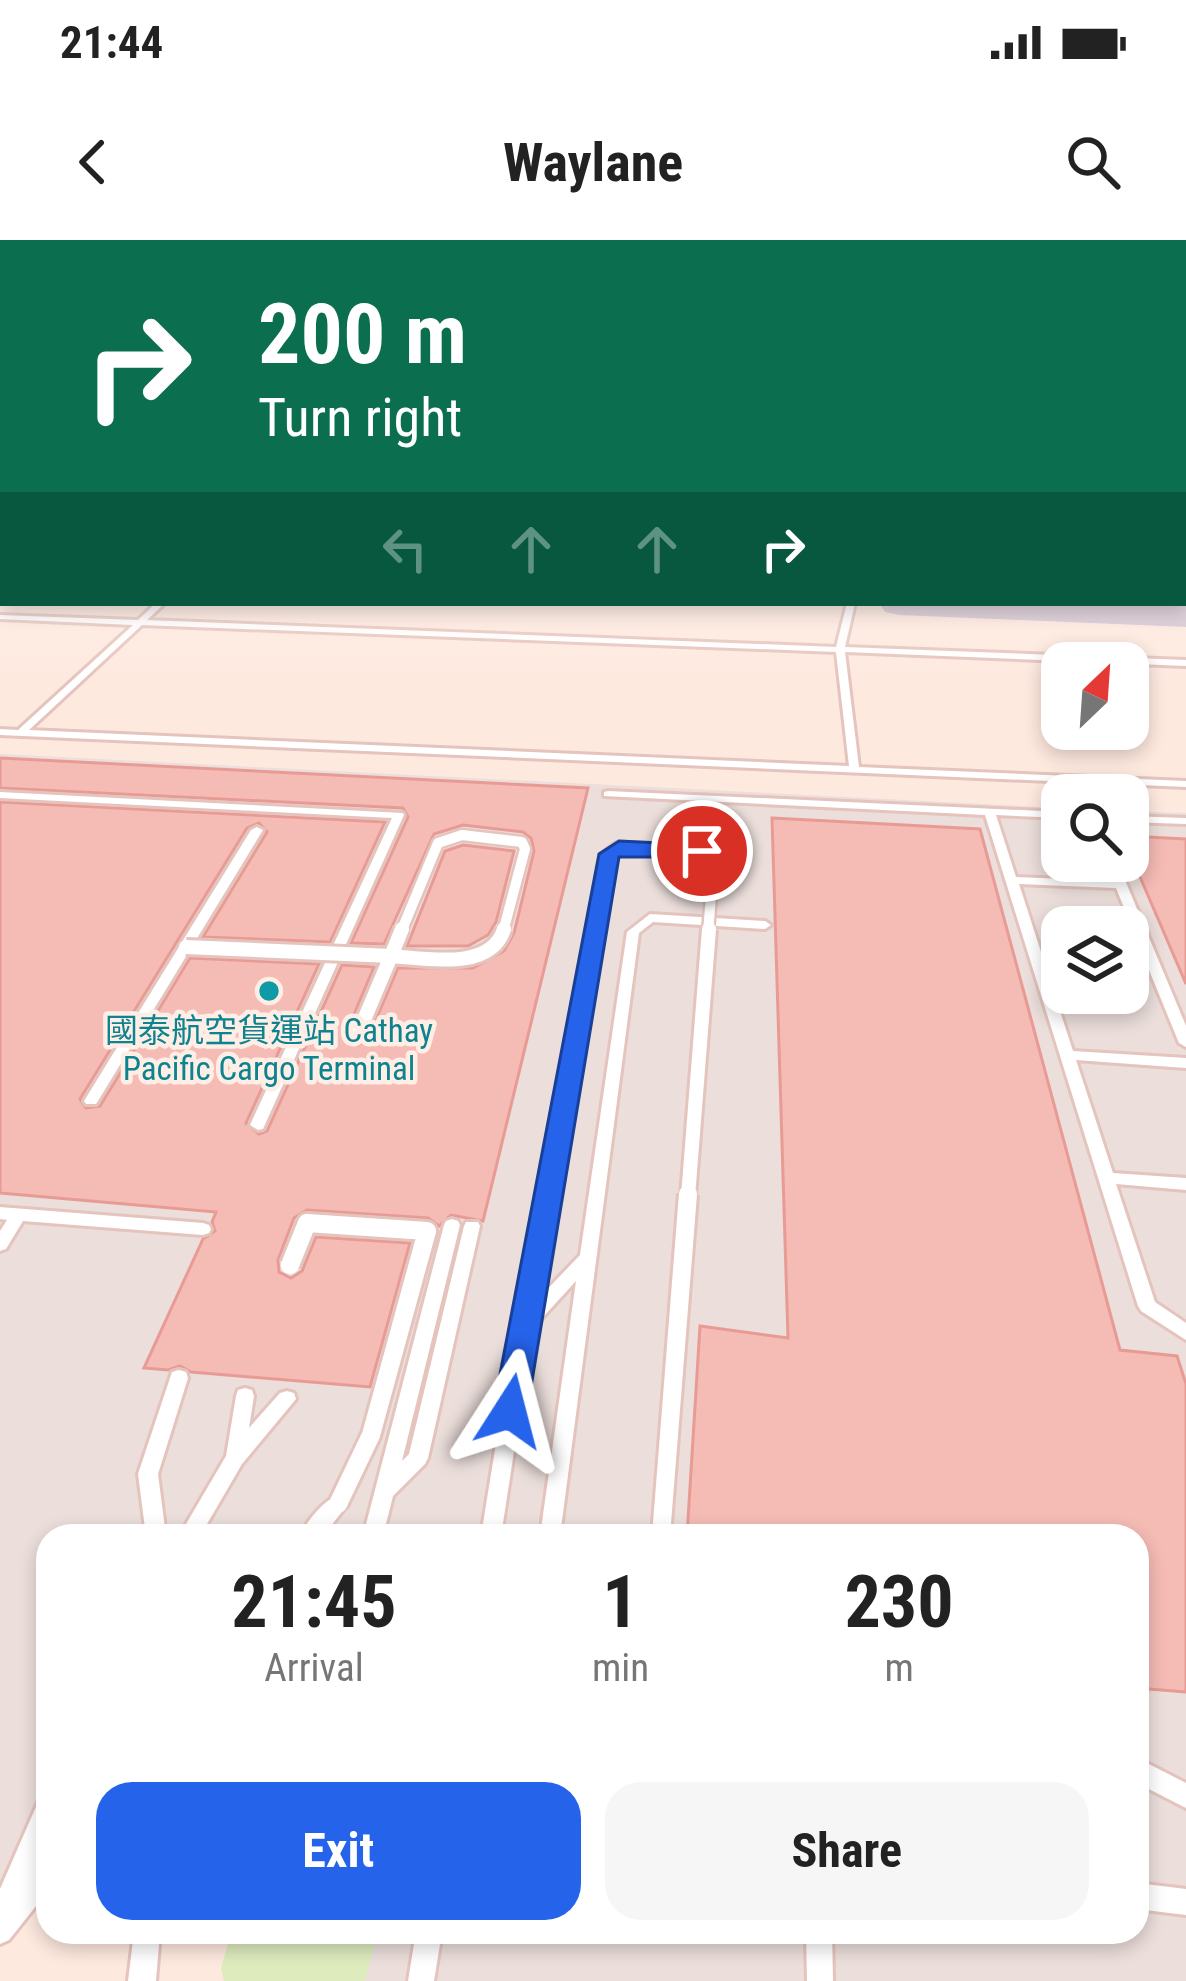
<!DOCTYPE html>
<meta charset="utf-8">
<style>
:root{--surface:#fff;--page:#f6f6f6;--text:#222;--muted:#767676;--accent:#2563eb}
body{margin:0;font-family:"Roboto Condensed","Noto Sans TC",sans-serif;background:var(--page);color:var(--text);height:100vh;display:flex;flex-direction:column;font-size:45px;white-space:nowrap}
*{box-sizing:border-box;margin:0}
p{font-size:39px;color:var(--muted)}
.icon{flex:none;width:66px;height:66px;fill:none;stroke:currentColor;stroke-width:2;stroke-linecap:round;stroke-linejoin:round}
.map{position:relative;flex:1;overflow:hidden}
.panel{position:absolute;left:36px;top:1284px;width:1113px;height:420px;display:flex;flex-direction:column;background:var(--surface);border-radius:36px;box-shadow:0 6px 18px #0003}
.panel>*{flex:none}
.hud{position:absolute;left:0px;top:0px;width:1188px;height:366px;box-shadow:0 6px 18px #0003;background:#0b6e4f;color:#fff;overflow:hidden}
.needle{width:78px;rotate:25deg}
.tools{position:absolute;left:1041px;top:402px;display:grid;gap:24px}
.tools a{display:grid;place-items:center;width:108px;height:108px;border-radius:24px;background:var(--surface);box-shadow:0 6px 18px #0003;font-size:60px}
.pin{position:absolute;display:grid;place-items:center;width:102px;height:102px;color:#fff;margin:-51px;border:6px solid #fff;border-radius:50%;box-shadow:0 3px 12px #0007}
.me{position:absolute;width:132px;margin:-66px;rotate:9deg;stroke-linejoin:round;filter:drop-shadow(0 0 9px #0008)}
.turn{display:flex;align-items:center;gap:42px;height:252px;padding:0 60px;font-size:54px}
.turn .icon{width:156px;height:156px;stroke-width:2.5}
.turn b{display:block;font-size:84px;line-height:102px}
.lanes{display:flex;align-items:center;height:114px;padding:0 60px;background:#0003;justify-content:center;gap:60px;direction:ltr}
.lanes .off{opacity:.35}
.eta{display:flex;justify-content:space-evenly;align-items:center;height:204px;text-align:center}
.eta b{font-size:72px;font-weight:700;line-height:84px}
.button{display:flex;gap:24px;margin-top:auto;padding:24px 60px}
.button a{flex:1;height:138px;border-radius:36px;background:var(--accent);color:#fff;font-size:48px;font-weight:700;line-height:138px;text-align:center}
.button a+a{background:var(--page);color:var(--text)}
.status{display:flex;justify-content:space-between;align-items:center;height:84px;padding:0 60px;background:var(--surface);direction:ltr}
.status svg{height:33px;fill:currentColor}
header{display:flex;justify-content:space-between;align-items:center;height:156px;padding:0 60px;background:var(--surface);font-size:54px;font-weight:700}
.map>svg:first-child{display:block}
.industrial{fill:#ebdedb;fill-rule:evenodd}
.green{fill:#ddebbd}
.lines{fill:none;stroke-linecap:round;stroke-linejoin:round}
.taxiway{fill:#d3c4d3;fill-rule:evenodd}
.building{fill:#f5bbb5;stroke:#e89b94;stroke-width:3}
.service-casing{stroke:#e4c4bd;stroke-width:6}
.service{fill:#fff;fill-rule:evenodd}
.service-bridge-far2-casing{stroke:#e4c4bd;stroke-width:15;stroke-linecap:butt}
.service-bridge-far1-casing{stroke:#e4c4bd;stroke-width:20;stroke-linecap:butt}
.service-bridge-casing{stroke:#e4c4bd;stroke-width:24;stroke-linecap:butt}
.service-bridge-far2{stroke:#fff;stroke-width:10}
.service-bridge-far1{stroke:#fff;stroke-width:14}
.service-bridge{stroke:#fff;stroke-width:18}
.route{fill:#2563eb;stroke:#184099;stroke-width:3}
.culture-dot{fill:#0f9aa8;stroke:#ffeee6;stroke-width:4.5}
.labels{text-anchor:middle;stroke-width:9;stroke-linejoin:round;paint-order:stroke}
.culture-label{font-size:33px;fill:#0d838f;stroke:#ffeee6}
</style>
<div class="status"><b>21:44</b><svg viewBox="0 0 49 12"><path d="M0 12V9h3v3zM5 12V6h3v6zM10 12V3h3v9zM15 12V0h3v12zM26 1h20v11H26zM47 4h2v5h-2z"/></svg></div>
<header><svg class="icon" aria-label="back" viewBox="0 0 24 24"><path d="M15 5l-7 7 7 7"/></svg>Waylane<svg class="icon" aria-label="search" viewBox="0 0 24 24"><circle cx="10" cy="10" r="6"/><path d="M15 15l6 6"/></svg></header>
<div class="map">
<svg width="1186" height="1741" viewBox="0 0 1186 1741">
<rect width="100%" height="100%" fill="#fee9df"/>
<!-- industrial -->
<path class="industrial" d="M0 514 1062 568V621H1128V571L1186 573V1741H256L259 1692H1137V1296H48V1630L0 1697ZM1062 687H1128V753H1062Z"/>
<!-- green -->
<path class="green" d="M231 1692H378L365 1741H224L221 1729Z"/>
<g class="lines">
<!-- taxiway -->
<g class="taxiway">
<path d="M1185 221 1186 222V242L1185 241Z"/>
<path d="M0 318 3 319V343L0 342Z"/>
<path d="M1186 361V387L900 375 885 372 879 363Z"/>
</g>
</g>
<!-- building -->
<g class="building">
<path d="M0 518 588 548 483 981 451 975 439 986 428 978 307 970 294 978 278 1020 279 1032 291 1038 302 1031 316 997 410 1003 370 1147 191 1132 180 1126 168 1130 144 1128 203 999 215 991 212 982 216 972 0 953V562L385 582 330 702 203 697 267 592 259 583 247 588 80 859 86 868 100 866 190 718 319 724 246 883 259 894 267 891 342 725 374 727 347 791 348 800 358 805 368 798 398 728H473L504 711 514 693 534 611 531 598 523 592 463 585 434 594 384 704 351 703 408 577 403 568 0 548Z"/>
<path d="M772 578 980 589 1120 1110 1177 1116 1186 1144V1452L1137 1448V1296H687L700 1086 788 1098Z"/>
<path d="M1128 596 1186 599V744L1128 609Z"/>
<path d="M463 605 514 611 496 682 488 695 468 706H407L445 611Z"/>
</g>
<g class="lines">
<defs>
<g id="service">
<rect x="0" y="226" width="3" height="4"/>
<rect x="1185" y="278" width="1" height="4"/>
<rect x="0" y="289" width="3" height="4"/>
<path d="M156 363H165L147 380 836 407 847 363H855L845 407 1186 420V426L845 412 859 527 1186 541V547L0 495V489L18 490 133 385 0 379V375L138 380ZM142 385 836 412 849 526 29 490Z"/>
<path d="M608 551 1062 572V578L996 575 1016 637 1113 641 1105 621H1117L1186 786V807L1179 803 1149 730 1128 728V720L1146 721 1116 648 1019 644 1042 715 1062 716V724L1044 722 1073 811 1186 818V828L1076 820 1113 933 1186 938V950L1116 944 1155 1062 1186 1083V1100L1141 1071 1138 1066 985 575 604 556V552Z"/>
<path d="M0 552 403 573 404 575 263 889 258 890 250 885 392 578 0 558Z"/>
<path d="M1128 576 1186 578V584L1128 582Z"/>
<path d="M257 587 263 590 98 861 96 864H86L84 861 251 590Z"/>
<path d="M650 674 765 681 771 685 765 689 653 682 639 693 560 1296H540L576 1041 533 1088 501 1296H481L526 1018 529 1013 535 1012 541 1013 544 1018 537 1060 580 1015 627 692Z"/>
<path d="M0 967 203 983 209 985 211 989 209 993 203 995 23 981 6 1009 0 1011V991L7 980 0 979Z"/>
<path d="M452 979 458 981 460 985 402 1221 409 1214 464 986 466 982H478L480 986 428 1218 425 1224 393 1256 383 1296H363L444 985 446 981Z"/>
<path d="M179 1130 186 1132 188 1138 158 1234 166 1296H146L138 1234 172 1132Z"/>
<path d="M245 1148 252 1150 254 1156 249 1188 280 1153 287 1151 294 1153 296 1159 242 1224 200 1296H179L226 1216 236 1156 238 1150Z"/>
<path d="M338 1255 345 1257 348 1264 323 1296H300C306 1282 323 1261 338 1255Z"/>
<path d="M1137 1518 1186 1543V1568L1137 1543Z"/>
<path d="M48 1557V1598L37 1623 48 1617V1651L9 1700 0 1704V1649L39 1560Z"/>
<path d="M1137 1643 1186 1649V1675L1137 1669Z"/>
<path d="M134 1692H160L156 1741H128Z"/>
<path d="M416 1692H442L434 1741H408Z"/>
<path d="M806 1692H832L833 1741H807Z"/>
</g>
</defs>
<!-- service casing -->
<use href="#service" class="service-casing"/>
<!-- service -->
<use href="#service" class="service"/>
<defs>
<g id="service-bridge-far2">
<path d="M401 692 438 603 462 595 522 602 525 609 503 692"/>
<path d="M595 692 609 614 619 607 702 611 714 620 708 692"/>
</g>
<g id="service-bridge-far1">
<path d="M186 707 391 716"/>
<path d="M391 716C424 718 491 732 504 689"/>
<path d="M391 716 402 689"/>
<path d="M358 794 391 716"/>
<path d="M546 957 595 689"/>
<path d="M688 957 709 689"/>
</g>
<g id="service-bridge">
<path d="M535 1018 547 954"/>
<path d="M290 1025 307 983 427 991 371 1195 338 1264"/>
<path d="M661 1296 688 954"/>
</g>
</defs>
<!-- service-bridge-far2 casing -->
<use href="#service-bridge-far2" class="service-bridge-far2-casing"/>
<!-- service-bridge-far1 casing -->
<use href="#service-bridge-far1" class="service-bridge-far1-casing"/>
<!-- service-bridge casing -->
<use href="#service-bridge" class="service-bridge-casing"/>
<!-- service-bridge-far2 -->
<use href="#service-bridge-far2" class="service-bridge-far2"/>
<!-- service-bridge-far1 -->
<use href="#service-bridge-far1" class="service-bridge-far1"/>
<!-- service-bridge -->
<use href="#service-bridge" class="service-bridge"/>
</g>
<!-- sky -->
<linearGradient id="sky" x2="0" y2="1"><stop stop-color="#93c9e5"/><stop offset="0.46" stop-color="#fff5f1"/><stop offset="1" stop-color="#fff5f1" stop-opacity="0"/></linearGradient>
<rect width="1186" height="447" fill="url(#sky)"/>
<!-- route -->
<path class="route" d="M619 601 702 605 712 611 702 617H619L527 1171 522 1181 510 1185 498 1181 493 1171 599 614Z"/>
<!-- markers -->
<circle class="culture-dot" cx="269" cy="751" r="12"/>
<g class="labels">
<!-- culture labels -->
<g class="culture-label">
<text x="269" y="802">國泰航空貨運站 Cathay<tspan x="269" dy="38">Pacific Cargo Terminal</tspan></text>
</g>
</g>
</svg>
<div class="tools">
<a><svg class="needle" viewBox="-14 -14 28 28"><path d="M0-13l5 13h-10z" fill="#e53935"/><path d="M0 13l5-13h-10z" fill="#767676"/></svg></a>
<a><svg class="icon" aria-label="search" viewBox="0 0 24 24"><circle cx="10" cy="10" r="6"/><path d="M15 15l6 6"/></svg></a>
<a><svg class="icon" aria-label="layers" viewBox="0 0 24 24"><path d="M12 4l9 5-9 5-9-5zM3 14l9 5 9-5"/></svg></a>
</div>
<div class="pin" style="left:702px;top:611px;background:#d93025"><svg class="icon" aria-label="arrive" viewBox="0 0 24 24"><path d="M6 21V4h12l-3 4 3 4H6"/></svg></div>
<svg class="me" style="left:510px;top:1171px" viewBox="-20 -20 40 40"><path d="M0-17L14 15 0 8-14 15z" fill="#2563eb" stroke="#fff" stroke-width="4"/></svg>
<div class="hud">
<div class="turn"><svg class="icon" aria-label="right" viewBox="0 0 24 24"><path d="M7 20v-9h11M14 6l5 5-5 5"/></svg><div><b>200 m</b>Turn right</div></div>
<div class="lanes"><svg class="icon off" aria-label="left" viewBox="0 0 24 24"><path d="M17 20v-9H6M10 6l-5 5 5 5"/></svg><svg class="icon off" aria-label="ahead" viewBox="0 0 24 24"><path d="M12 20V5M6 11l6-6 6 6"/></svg><svg class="icon off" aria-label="ahead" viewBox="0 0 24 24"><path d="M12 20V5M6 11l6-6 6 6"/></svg><svg class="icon" aria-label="right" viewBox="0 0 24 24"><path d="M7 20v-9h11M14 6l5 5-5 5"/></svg></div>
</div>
<section class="panel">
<div class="eta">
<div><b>21:45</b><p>Arrival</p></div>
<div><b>1</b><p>min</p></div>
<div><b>230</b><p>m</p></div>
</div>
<div class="button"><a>Exit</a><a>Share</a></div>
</section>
</div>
